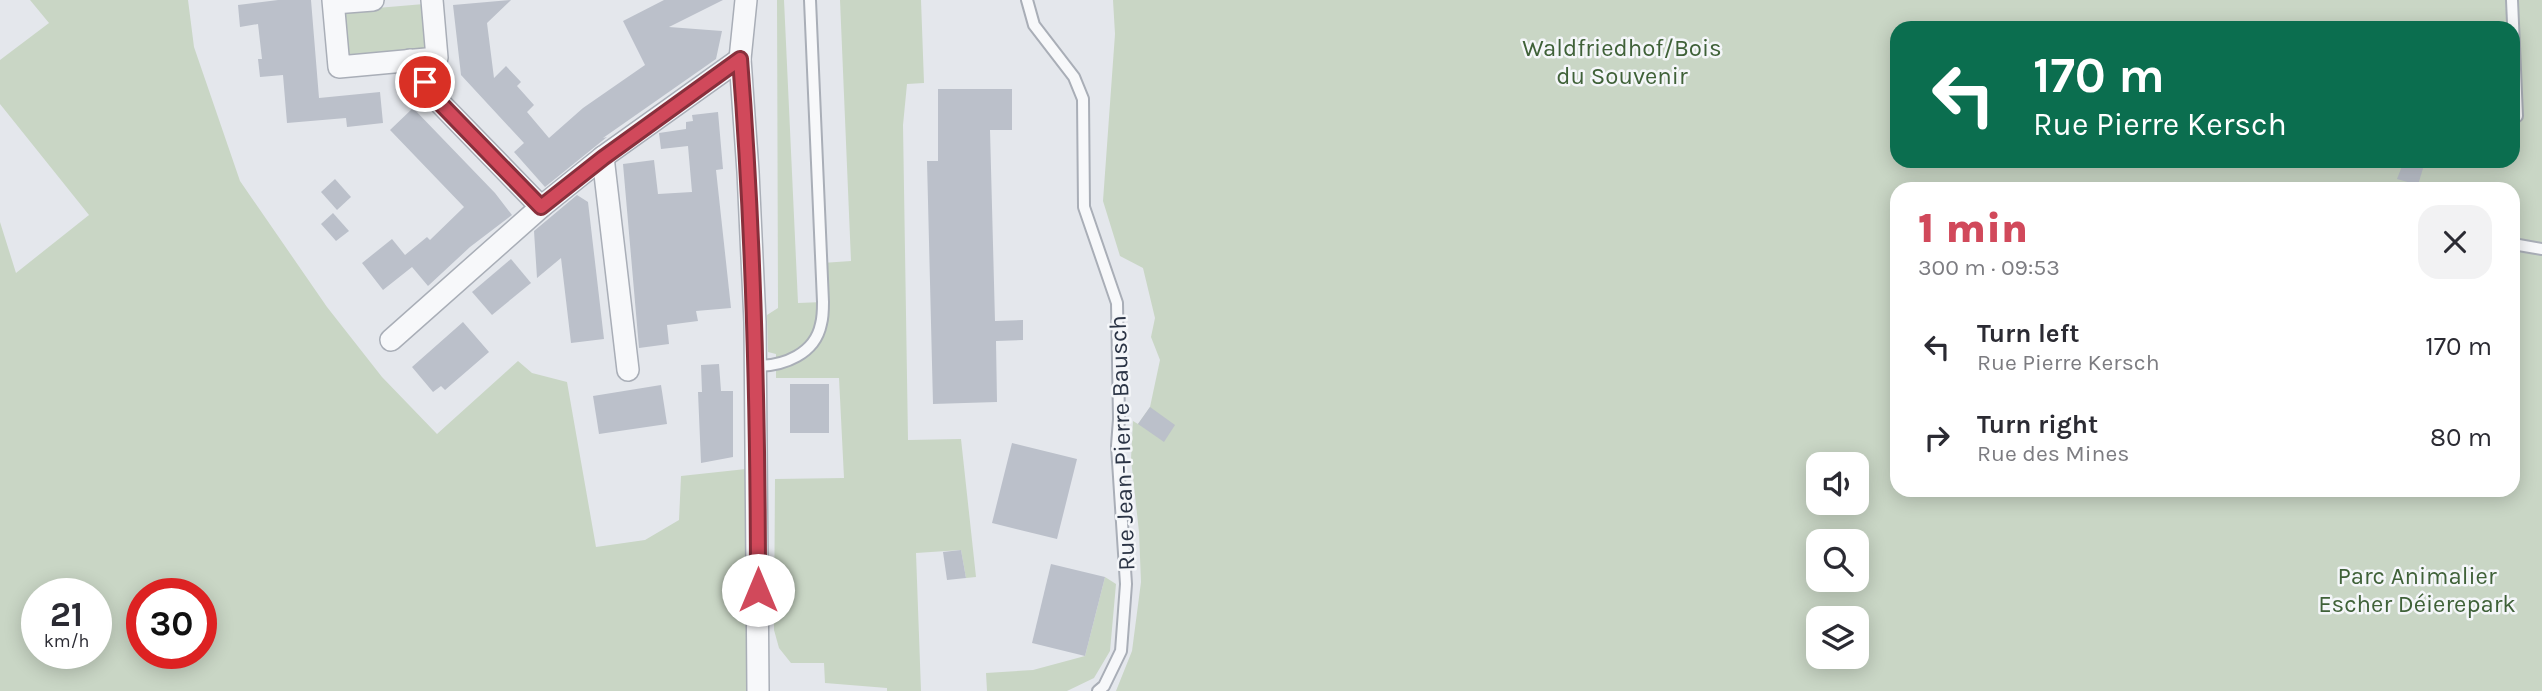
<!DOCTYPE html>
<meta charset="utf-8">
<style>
:root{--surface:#fff;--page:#f2f2f3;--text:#2b2b33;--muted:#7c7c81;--accent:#d1495b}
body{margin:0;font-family:Karla,sans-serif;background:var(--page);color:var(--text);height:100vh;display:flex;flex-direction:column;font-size:26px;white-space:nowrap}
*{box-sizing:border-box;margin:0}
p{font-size:23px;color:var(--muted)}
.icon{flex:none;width:38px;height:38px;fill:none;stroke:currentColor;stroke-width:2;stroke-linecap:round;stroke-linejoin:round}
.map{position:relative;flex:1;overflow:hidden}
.panel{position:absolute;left:1890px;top:182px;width:630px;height:315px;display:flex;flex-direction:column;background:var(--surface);border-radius:21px;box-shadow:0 4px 18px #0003}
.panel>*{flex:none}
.guide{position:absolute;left:1890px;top:21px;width:630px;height:147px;border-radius:21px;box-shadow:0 4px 18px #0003;background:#0b6e4f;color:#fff;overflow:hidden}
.buttons{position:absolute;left:1806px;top:452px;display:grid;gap:14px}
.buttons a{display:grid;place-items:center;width:63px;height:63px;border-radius:14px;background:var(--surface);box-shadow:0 4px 18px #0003;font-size:35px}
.speed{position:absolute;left:21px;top:578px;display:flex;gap:14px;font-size:35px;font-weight:700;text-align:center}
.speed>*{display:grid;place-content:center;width:91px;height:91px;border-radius:50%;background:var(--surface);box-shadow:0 4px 18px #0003;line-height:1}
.speed small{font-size:18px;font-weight:400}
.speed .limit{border:10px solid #d22;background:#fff;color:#111}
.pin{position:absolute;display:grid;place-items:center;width:60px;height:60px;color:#fff;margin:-30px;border:4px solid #fff;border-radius:50%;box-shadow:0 2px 7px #0007}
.me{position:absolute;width:77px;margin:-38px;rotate:0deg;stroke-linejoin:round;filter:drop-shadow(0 0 5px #0008)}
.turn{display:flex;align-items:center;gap:24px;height:147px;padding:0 28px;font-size:32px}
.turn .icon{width:91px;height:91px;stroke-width:2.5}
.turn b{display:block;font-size:49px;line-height:60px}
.round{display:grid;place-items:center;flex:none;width:74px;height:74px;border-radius:21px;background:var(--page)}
.headline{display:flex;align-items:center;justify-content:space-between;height:119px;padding:0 28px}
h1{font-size:42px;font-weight:800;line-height:52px;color:var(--accent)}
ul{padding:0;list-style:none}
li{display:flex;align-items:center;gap:21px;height:91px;padding:0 28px}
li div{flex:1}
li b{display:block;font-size:26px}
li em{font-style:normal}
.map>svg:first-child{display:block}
.green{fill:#c9d6c5;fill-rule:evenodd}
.building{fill:#bbc0ca}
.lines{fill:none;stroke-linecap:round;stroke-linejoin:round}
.lane-casing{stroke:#a9aeb7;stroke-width:14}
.street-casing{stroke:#a9aeb7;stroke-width:24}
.lane{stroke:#f7f8fa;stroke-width:10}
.street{stroke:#f7f8fa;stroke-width:21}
.route-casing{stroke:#882f3b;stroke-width:18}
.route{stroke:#d1495b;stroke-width:12}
.labels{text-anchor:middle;stroke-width:5;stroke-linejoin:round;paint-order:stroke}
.park-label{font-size:24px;fill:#3f6138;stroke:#f4f6f9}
.street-label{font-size:24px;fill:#2b3445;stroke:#f4f6f9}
</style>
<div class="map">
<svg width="2542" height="691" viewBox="0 0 2542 691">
<rect width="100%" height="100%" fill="#e4e7ec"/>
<!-- green -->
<g class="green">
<path d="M30 0H188L194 47 240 181 327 307 382 377 437 434 518 361 532 373 567 382 596 547 645 540 679 520 681 476 746 469 747 691H0V222L16 273 89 215 0 104V60L49 23ZM37 593H96V653H37ZM142 593H201V653H142Z"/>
<path d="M777 0H784L798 303 823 302 822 263 851 261 840 0H921L924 83 907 84 903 125 908 440 961 439 976 577 966 578 961 550 916 553 921 691H887V688L825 683 824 663H791L779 648 774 630 775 479 844 478 839 378H776V354L768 352 767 315 778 308Z"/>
<path d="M1113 0H2542V691H1116L1132 651 1141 582 1139 532 1131 459 1133 421 1138 424 1150 407 1160 360 1151 337 1155 318 1143 268 1120 256 1103 201 1115 34ZM1897 28H2513V161H1897ZM1897 189H2513V490H1897ZM1818 464H1857V502H1818ZM1818 541H1857V579H1818ZM1818 618H1857V656H1818Z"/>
<path d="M424 4 428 51 346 58 342 11Z"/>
<path d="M1105 577 1116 584 1110 651 1094 678 1067 691H987L986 673 1033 670 1085 656Z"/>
</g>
<!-- building -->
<g class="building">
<path d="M278 0H311L319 98 380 92 383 123 347 127 346 118 287 123 283 75 260 77 258 59H262L258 24 240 27 238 5Z"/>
<path d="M511 0 487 23 494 78 506 66 521 82 517 86 534 105 527 112 549 138 583 108 645 65 623 21 664 0H723L669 27 722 31 716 59 603 138 607 137 545 187 514 152 524 143 461 75 453 5Z"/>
<path d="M938 89H1012V130H990L995 321 1023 320V340L996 341 997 402 933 404 927 161H938Z"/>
<path d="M413 108 495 193 512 215 470 247 428 286 412 267 383 290 362 263 392 239 405 255 427 237 430 240 464 207 390 130Z"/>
<path d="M718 112 723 169 716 170 731 308 696 311 698 321 667 325 669 344 639 348 623 164 654 160 658 194 692 192 688 146 661 149 659 133 686 129V122L693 121 692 115Z"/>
<path d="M2404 161 2424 165 2418 185 2397 179Z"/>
<path d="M335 179 351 197 337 210 321 192Z"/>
<path d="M577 195 588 202 604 339 571 343 561 258 537 278 534 231Z"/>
<path d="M333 213 349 231 336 241 321 224Z"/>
<path d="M511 259 531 283 492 315 472 292Z"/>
<path d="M463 322 489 352 445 390 441 386 433 392 412 367Z"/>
<path d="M719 364 721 391H733V457L701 463 698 392H702L701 365Z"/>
<rect x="790" y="384" width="39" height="49"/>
<path d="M661 385 667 424 599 434 593 396Z"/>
<path d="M1150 407 1175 425 1164 442 1138 424Z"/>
<path d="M1012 443 1077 459 1057 539 992 523Z"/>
<path d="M961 550 966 578 947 580 943 552Z"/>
<path d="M1051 564 1105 577 1085 656 1032 643Z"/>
</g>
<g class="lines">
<defs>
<g id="lane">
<path d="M1027 0 1034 25 1074 77 1083 99 1084 207 1117 303 1119 419 1117 446 1126 584 1121 651 1104 686 1098 691"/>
<path d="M2512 0 2517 116"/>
<path d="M2513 244 2542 249"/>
<path d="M756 366C784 366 815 354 821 324 823 317 823 309 823 302L810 0"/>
</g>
<g id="street">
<path d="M333 0 339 67 437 58 432 0"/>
<path d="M746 0 740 59 748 172 755 322 758 691"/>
<path d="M334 3 373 0"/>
<path d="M410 60 441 104 541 207"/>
<path d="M603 157 628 370"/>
<path d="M391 340 541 207 603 157 740 59"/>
</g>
</defs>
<!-- lane casing -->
<use href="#lane" class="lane-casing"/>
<!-- street casing -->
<use href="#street" class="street-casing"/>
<!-- lane -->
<use href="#lane" class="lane"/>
<!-- street -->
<use href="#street" class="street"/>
</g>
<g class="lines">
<defs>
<path id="route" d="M425 82 441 104 541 207 603 158 740 59C754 236 758 413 758 590"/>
</defs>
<!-- route casing -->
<use href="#route" class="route-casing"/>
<!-- route -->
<use href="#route" class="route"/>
</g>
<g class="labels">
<!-- park labels -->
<g class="park-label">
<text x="1622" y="56">Waldfriedhof/Bois<tspan x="1622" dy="28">du Souvenir</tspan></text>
<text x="2417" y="584">Parc Animalier<tspan x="2417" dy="28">Escher Déierepark</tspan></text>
</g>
<!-- street labels -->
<g class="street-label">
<text transform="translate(1122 443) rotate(-92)" y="8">Rue Jean-Pierre Bausch</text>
</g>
</g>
</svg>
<div class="buttons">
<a><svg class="icon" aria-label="sound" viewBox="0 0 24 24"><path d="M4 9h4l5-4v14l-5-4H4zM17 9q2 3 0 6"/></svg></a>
<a><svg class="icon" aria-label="search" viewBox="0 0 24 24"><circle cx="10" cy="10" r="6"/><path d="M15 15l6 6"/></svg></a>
<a><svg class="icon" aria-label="layers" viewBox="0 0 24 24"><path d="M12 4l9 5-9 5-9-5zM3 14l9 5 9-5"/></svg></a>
</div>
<div class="speed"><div>21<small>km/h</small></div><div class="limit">30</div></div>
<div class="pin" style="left:425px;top:82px;background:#d93025"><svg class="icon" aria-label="arrive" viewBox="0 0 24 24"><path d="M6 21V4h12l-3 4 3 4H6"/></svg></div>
<svg class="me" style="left:758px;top:590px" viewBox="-20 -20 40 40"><circle r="19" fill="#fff"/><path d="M0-13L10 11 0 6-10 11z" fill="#d1495b"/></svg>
<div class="guide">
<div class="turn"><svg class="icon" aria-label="left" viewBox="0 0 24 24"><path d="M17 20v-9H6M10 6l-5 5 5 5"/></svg><div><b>170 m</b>Rue Pierre Kersch</div></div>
</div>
<section class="panel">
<div class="headline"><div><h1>1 min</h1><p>300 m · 09:53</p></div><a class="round"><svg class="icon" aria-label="close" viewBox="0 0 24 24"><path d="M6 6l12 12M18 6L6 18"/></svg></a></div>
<ul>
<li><svg class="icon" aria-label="left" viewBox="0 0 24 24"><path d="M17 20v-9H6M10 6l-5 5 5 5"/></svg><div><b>Turn left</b><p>Rue Pierre Kersch</p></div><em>170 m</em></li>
<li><svg class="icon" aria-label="right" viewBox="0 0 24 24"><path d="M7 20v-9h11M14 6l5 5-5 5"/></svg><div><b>Turn right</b><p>Rue des Mines</p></div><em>80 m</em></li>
</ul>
</section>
</div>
